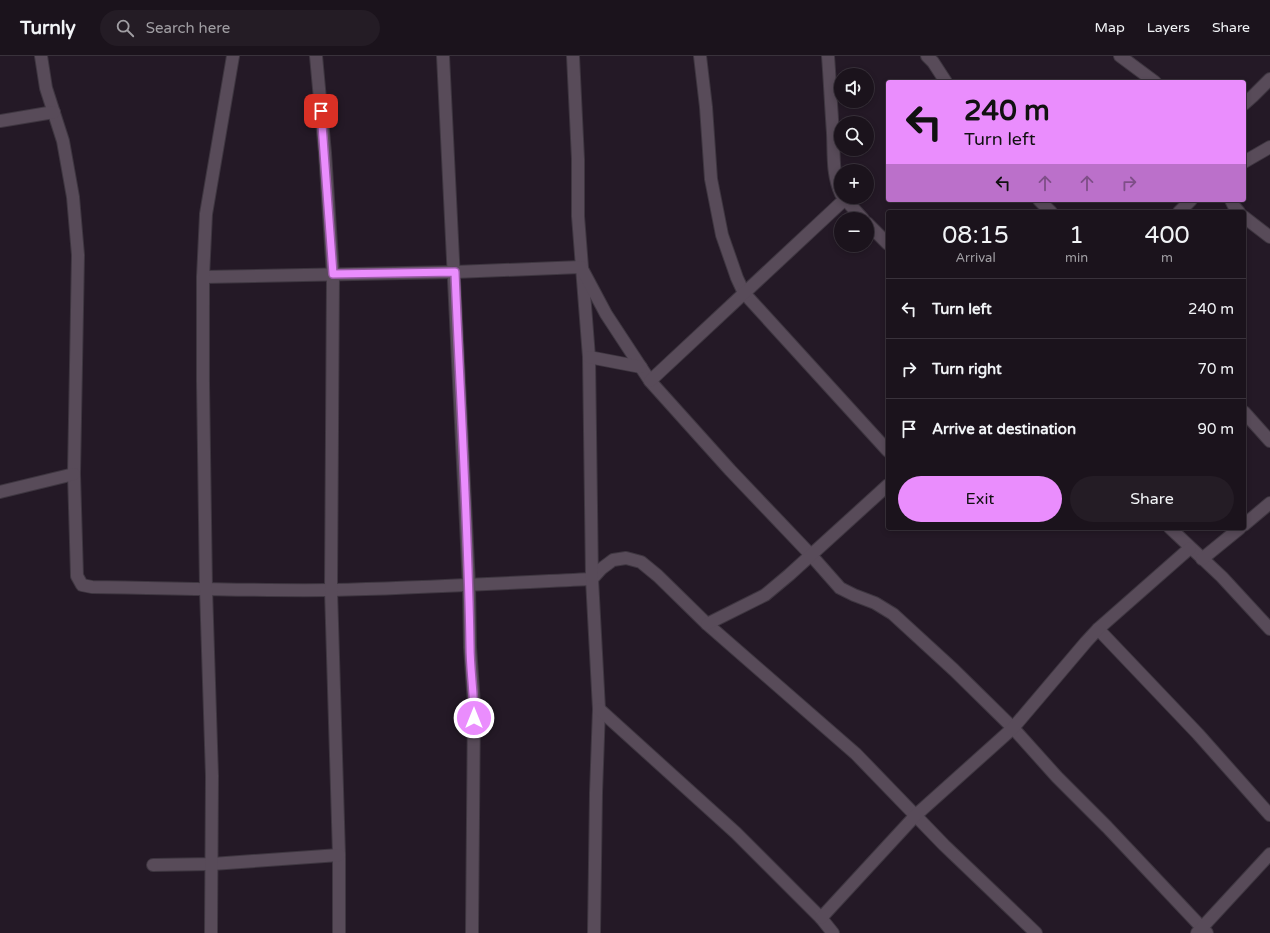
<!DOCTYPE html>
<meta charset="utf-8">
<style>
:root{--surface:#1b131c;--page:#241c25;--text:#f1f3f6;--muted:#a09ea3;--line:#39323b;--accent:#ea8dfd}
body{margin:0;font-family:"Varela Round",sans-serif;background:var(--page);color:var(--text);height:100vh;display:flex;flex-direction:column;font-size:15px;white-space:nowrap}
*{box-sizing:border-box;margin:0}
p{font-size:13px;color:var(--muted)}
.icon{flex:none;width:22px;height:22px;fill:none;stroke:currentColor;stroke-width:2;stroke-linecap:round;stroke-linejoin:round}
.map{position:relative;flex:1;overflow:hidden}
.side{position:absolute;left:886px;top:154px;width:360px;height:320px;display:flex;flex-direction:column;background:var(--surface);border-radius:4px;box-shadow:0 2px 6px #0003,0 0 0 1px var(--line)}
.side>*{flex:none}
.guide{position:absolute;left:886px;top:24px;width:360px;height:122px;border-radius:4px;box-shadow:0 2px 6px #0003,0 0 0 1px var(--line);background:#ea8dfd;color:#111;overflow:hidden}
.buttons{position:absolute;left:834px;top:12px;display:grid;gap:8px}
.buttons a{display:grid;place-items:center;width:40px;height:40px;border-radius:50%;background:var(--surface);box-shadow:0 2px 6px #0003,0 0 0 1px var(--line);font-size:20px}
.pin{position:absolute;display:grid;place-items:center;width:34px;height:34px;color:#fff;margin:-17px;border-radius:8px;box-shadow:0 2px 6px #0006}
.me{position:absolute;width:44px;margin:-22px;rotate:0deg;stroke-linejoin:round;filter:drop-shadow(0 0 3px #0008)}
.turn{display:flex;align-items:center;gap:14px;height:84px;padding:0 12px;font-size:18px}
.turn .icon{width:52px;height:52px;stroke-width:2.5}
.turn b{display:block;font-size:28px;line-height:34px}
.lanes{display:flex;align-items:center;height:38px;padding:0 12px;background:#0003;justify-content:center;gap:20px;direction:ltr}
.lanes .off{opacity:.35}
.eta{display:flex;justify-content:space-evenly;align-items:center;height:68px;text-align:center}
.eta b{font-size:24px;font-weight:600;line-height:28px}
.button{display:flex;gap:8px;margin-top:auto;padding:8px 12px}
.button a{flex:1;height:46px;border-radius:24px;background:var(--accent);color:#111;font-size:16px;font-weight:600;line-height:46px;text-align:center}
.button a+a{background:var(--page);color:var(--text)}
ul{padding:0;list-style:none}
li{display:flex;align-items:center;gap:12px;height:60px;padding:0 12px;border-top:1px solid var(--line)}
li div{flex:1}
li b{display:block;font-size:15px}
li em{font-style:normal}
header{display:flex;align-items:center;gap:24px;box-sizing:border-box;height:56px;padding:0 20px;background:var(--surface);border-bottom:1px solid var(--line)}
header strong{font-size:19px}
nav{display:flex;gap:22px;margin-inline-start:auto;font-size:14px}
.search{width:280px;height:36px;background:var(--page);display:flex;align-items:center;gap:10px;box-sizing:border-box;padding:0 14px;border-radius:22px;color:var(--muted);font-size:15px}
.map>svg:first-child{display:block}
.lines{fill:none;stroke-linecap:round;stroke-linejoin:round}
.minor-casing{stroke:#3e3640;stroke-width:14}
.minor{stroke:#584b59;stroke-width:12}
.route-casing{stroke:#985ca4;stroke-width:10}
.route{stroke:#ea8dfd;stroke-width:7}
</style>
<header>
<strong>Turnly</strong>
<div class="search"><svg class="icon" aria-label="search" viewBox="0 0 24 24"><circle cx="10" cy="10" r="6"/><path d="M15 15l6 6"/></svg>Search here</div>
<nav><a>Map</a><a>Layers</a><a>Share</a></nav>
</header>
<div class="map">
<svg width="1270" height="877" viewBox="0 0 1270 877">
<rect width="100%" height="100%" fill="#241926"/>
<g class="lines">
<defs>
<g id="minor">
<path d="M41 0 46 32 63 85 73 141 78 199 74 418 77 520 82 529 92 531C172 532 252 535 332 534 419 532 506 527 592 523L601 513 613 504 626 502 641 506 658 520 707 568 856 698 944 789 1036 877"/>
<path d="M316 0 325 97 333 219 331 534 339 799V877"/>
<path d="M443 0 469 529 470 591 474 648 472 877"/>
<path d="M573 0 578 103V160L589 301 592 523 599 653 596 737 594 877"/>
<path d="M700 0 706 51 711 123 722 179 737 222 744 237 888 395"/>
<path d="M828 0C830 26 831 51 833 77 834 98 832 118 841 138"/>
<path d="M927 0 933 6 946 26"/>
<path d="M1120 0 1155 26"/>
<path d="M1244 48 1253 40 1270 23"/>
<path d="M0 65 54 56"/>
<path d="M1244 106 1270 91"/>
<path d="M843 141 863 163"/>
<path d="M1039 144 1051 156"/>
<path d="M1231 144 1234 150 1239 156"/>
<path d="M1179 156 1191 144"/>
<path d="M1244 161 1270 181"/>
<path d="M867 167 888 188"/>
<path d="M203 221 455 216 581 211 606 258 650 325 730 414 810 498 840 532 854 539 875 547 893 558 954 614 1013 672 1057 721 1107 771 1207 877"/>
<path d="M589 301 641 311"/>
<path d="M650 325 844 144"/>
<path d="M1244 356 1270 385"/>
<path d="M0 436 74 418"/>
<path d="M1244 469 1270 447"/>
<path d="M1170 472 1222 521 1270 573"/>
<path d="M1202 503 1240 472"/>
<path d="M707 568 765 539 789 519 888 429"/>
<path d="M1098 573 1198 678 1270 759"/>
<path d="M599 653 736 777 821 862 833 877"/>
<path d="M153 809 212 808 339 799"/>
<path d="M821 862 916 759 1013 672 1086 586 1098 573 1190 492"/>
<path d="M211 877 212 720 206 533 203 326V221L206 158 233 0"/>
<path d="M1197 877 1270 798"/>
</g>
</defs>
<!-- minor casing -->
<use href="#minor" class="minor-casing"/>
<!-- minor -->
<use href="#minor" class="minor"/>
</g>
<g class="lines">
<defs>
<path id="route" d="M321 55 333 218 455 216C460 340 468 464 470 589 470 613 474 637 474 662"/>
</defs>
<!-- route casing -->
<use href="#route" class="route-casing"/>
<!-- route -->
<use href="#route" class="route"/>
</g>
</svg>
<div class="buttons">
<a><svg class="icon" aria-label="sound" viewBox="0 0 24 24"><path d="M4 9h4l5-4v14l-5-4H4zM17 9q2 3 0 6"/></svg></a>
<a><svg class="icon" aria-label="search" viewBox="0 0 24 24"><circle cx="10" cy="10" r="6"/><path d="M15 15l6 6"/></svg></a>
<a>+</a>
<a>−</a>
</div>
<div class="pin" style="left:321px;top:55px;background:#d93025"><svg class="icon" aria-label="arrive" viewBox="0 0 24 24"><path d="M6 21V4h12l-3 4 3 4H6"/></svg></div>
<svg class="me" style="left:474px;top:662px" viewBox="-20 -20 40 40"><circle r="17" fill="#ea8dfd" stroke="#fff" stroke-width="3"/><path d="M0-11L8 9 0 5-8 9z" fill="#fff"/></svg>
<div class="guide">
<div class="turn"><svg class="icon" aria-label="left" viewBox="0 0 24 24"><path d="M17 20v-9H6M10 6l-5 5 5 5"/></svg><div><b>240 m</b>Turn left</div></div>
<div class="lanes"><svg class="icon" aria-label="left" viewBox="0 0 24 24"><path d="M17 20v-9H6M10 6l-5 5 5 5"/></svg><svg class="icon off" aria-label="ahead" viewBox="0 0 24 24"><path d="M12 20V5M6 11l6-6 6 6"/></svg><svg class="icon off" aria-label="ahead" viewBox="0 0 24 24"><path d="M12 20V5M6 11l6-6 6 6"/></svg><svg class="icon off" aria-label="right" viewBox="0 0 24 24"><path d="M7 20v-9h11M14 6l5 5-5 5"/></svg></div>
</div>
<section class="side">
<div class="eta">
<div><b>08:15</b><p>Arrival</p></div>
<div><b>1</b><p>min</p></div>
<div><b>400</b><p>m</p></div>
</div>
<ul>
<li><svg class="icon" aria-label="left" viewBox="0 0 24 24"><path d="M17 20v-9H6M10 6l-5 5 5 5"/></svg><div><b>Turn left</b></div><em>240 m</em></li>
<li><svg class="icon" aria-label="right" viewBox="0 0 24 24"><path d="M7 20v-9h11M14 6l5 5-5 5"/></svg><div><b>Turn right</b></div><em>70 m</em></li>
<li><svg class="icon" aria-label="arrive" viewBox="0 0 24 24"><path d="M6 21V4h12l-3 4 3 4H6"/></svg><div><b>Arrive at destination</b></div><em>90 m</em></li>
</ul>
<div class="button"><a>Exit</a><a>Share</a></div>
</section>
</div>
